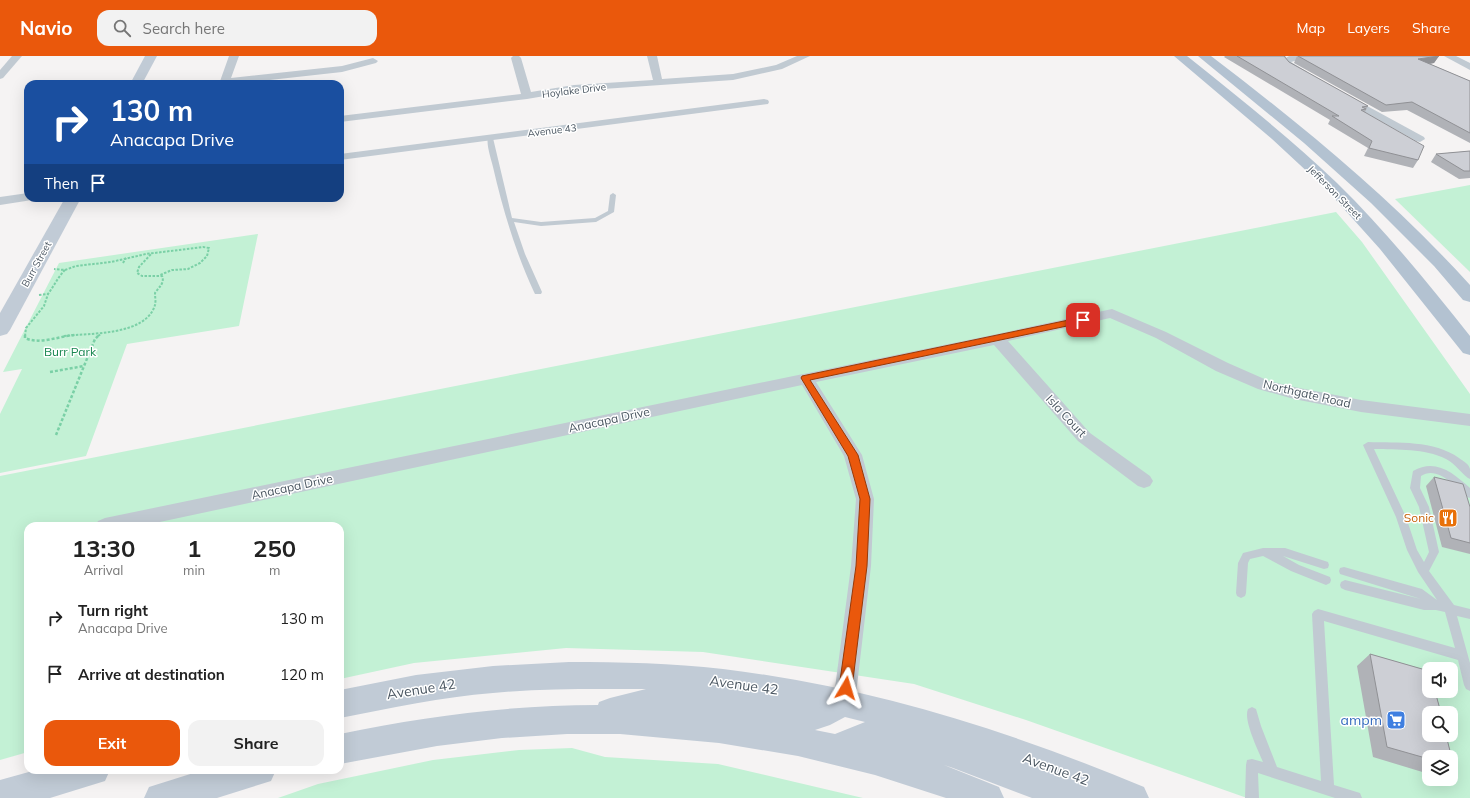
<!DOCTYPE html>
<style>
:root{--surface:#fff;--page:#f2f2f2;--text:#222;--muted:#767676;--accent:#ea580c}
body{margin:0;font-family:Mulish,sans-serif;background:var(--page);color:var(--text);height:100vh;display:flex;flex-direction:column;font-size:15px;white-space:nowrap}
*{box-sizing:border-box;margin:0}
p{font-size:13px;color:var(--muted)}
.icon{flex:none;width:22px;height:22px;fill:none;stroke:currentColor;stroke-width:2;stroke-linecap:round;stroke-linejoin:round}
.map{position:relative;flex:1;overflow:hidden}
.details{position:absolute;left:24px;top:466px;width:320px;height:252px;display:flex;flex-direction:column;background:var(--surface);border-radius:12px;box-shadow:0 4px 16px #0002}
.details>*{flex:none}
.hud{position:absolute;left:24px;top:24px;width:320px;height:122px;border-radius:12px;box-shadow:0 4px 16px #0002;background:#1a4fa0;color:#fff;overflow:hidden}
.fabs{position:absolute;left:1422px;top:606px;display:grid;gap:8px}
.fabs a{display:grid;place-items:center;width:36px;height:36px;border-radius:8px;background:var(--surface);box-shadow:0 4px 16px #0002;font-size:20px}
.pin{position:absolute;display:grid;place-items:center;width:34px;height:34px;color:#fff;margin:-17px;border-radius:8px;box-shadow:0 2px 6px #0006}
.me{position:absolute;width:44px;margin:-22px;rotate:7deg;stroke-linejoin:round;filter:drop-shadow(0 0 3px #0008)}
.turn{display:flex;align-items:center;gap:14px;height:84px;padding:0 20px;font-size:18px}
.turn .icon{width:52px;height:52px;stroke-width:2.5}
.turn b{display:block;font-size:28px;line-height:34px}
.then{display:flex;align-items:center;height:38px;padding:0 20px;background:#0003;gap:8px;font-size:15px}
.eta{display:flex;justify-content:space-evenly;align-items:center;height:68px;text-align:center}
.eta b{font-size:24px;font-weight:700;line-height:28px}
.button{display:flex;gap:8px;margin-top:auto;padding:8px 20px}
.button a{flex:1;height:46px;border-radius:12px;background:var(--accent);color:#fff;font-size:16px;font-weight:700;line-height:46px;text-align:center}
.button a+a{background:var(--page);color:var(--text)}
ul{padding:0;list-style:none}
li{display:flex;align-items:center;gap:12px;height:56px;padding:0 20px}
li div{flex:1}
li b{display:block;font-size:15px}
li em{font-style:normal}
header{display:flex;align-items:center;gap:24px;box-sizing:border-box;height:56px;padding:0 20px;background:var(--accent);color:#fff}
header strong{font-size:19px}
nav{display:flex;gap:22px;margin-inline-start:auto;font-size:14px}
.search{width:280px;height:36px;background:var(--page);display:flex;align-items:center;gap:10px;box-sizing:border-box;padding:0 14px;border-radius:12px;color:var(--muted);font-size:15px}
.map>svg:first-child{display:block}
.green{fill:#c3f1d5;fill-rule:evenodd}
.lines{fill:none;stroke-linecap:round;stroke-linejoin:round}
.path-far1{stroke:#7ad0a6;stroke-width:2;stroke-dasharray:2.5 1.5;stroke-linecap:butt}
.path{stroke:#7ad0a6;stroke-width:2.5;stroke-dasharray:3 2;stroke-linecap:butt}
.lane{fill:#c1cad2;fill-rule:evenodd}
.street{fill:#c1cad2;fill-rule:evenodd}
.secondary{fill:#c1cbd6;fill-rule:evenodd}
.primary{fill:#b3c2d1;fill-rule:evenodd}
.wall{fill:#b0b2b7}
.shaded-wall{fill:#909195}
.building{fill:#cdcfd5;stroke:#909195}
.route{fill:#ea580c;stroke:#983908}
.labels{text-anchor:middle;stroke-width:3;stroke-linejoin:round;paint-order:stroke}
.far-street-label{font-size:10px;fill:#4a5661;stroke:#fff}
.park-label{font-size:12px;fill:#17864f;stroke:#fff}
.street-label{font-size:12px;fill:#4a5661;stroke:#fff}
.food-label{font-size:12px;fill:#c56008;stroke:#fff;text-anchor:end}
.near-street-label{font-size:14px;fill:#4a5661;stroke:#fff}
.near-shop-label{font-size:14px;fill:#366cbe;stroke:#fff;text-anchor:end}
</style>
<header>
<strong>Navio</strong>
<div class="search"><svg class="icon" aria-label="search" viewBox="0 0 24 24"><circle cx="10" cy="10" r="6"/><path d="M15 15l6 6"/></svg>Search here</div>
<nav><a>Map</a><a>Layers</a><a>Share</a></nav>
</header>
<div class="map">
<svg width="1470" height="742" viewBox="0 0 1470 742">
<rect width="100%" height="100%" fill="#f5f3f3"/>
<!-- green -->
<g class="green">
<path d="M1470 129V216L1395 143Z"/>
<path d="M1336 156 1362 186 1470 338V742H1247L1026 664 914 628 703 596 566 592 414 607 340 623V470H28V696L0 704V420ZM1429 613H1451V635H1429ZM1429 657H1451V679H1429ZM1429 701H1451V723H1429Z"/>
<path d="M258 178 239 270 127 288 86 400 0 417V358L22 313 3 316 59 207Z"/>
<path d="M572 692 605 701 718 708 863 742H278L318 728 433 704 519 694Z"/>
</g>
<g class="lines">
<!-- path-far1 -->
<g class="path-far1">
<path d="M123 207 126 202"/>
<path d="M65 214 76 210 111 206 146 198 203 191 209 192 207 200 200 207 188 213 172 214 160 219"/>
<path d="M39 239 48 238C54 230 58 221 65 214L54 213"/>
<path d="M25 280 26 272 44 250 48 238"/>
<path d="M64 280C89 277 146 280 155 249 156 246 155 241 155 237 159 231 165 227 162 220H142L137 217 139 211 152 197"/>
<path d="M98 280 101 278"/>
</g>
<!-- path -->
<g class="path">
<path d="M25 279V282C40 289 59 280 75 279"/>
<path d="M50 316 84 310"/>
<path d="M56 379 95 283 99 279"/>
</g>
<!-- lane -->
<g class="lane">
<path d="M488 81 493 82 512 162 541 166 595 162 608 155 610 139 613 137 616 139 614 156 596 166 541 170 514 166 525 198 542 236 541 238H535L534 236C515 195 503 154 493 111 491 102 486 89 488 81Z"/>
<path d="M1368 386C1398 387 1434 384 1459 402 1463 405 1469 408 1470 413 1470 416 1470 420 1470 423 1464 421 1455 407 1446 403 1424 392 1398 394 1374 393L1406 461 1417 494 1424 506 1429 496 1419 451 1410 432 1413 415C1436 402 1453 417 1470 432V442L1467 441C1455 430 1437 409 1421 420L1420 432 1429 451 1439 496 1429 515 1454 549 1470 553V563L1457 560 1470 607V635L1466 633 1464 629 1458 604 1324 565 1334 729 1360 737 1362 742H1335L1258 717 1259 742H1245L1246 709 1247 704 1252 703 1263 706C1258 694 1243 664 1248 653L1252 651 1256 653 1261 670 1277 711 1321 725 1312 558 1314 555 1318 553 1455 592 1445 556 1436 554H1424L1345 534 1341 532 1340 529 1341 526 1345 524 1421 543 1340 518 1339 515 1340 512 1344 511 1422 533 1437 544 1418 516 1407 494 1396 461 1363 389Z"/>
<path d="M1263 492H1285L1328 506 1329 509 1328 512 1324 513 1283 500 1299 509 1330 521 1331 524 1330 527 1326 529 1291 515 1263 500 1250 503 1248 507 1246 537 1245 540 1241 542 1237 540 1236 537 1238 507 1243 497Z"/>
</g>
<!-- street -->
<g class="street">
<path d="M12 0H22L3 22 0 23V14Z"/>
<path d="M229 0H239L231 22 342 10 373 2 378 5 376 7 342 16 233 28H219Z"/>
<path d="M513 0H519L521 2 531 36 574 29 653 24 647 0H657L662 23 733 18 776 9 797 0H810L782 13 733 24 574 35 527 43 340 66V60L521 38 511 2Z"/>
<path d="M1289 0H1308L1306 2 1291 6 1306 15 1308 17 1306 19C1297 21 1286 13 1281 5Z"/>
<path d="M1444 0H1456L1470 7V14Z"/>
<path d="M1347 39 1424 81 1425 83 1420 86 1416 85 1343 44 1342 42Z"/>
<path d="M764 43 768 44 769 46 768 48 340 104V98Z"/>
<path d="M28 137V142H33L32 144 0 149V141Z"/>
<path d="M1112 253 1166 276 1228 307 1269 325 1294 331 1361 344 1470 358V370L1361 356 1294 343 1258 333 1216 315 1156 282 1110 262 1008 285 1090 377 1150 420 1153 425 1150 430 1144 432 1138 430 1078 385 994 289 816 326 862 399 874 443 871 510 855 647 852 655 844 658 836 655 833 647 851 510 856 443 844 400 802 329 141 470H95L98 465 105 462 997 278Z"/>
</g>
<!-- secondary -->
<g class="secondary">
<path d="M145 0H157L142 28H130Z"/>
<path d="M65 142H81L10 274 7 278 0 280V257Z"/>
<path d="M569 606C621 606 672 607 723 613 871 631 1007 674 1144 731L1149 742H1032L953 712 944 709 999 731 1004 742H946L875 719 798 700 719 687 620 678H567L502 682 437 690 340 708V678C426 660 511 649 598 649L599 646 610 642 646 633C595 633 544 632 493 637 442 641 391 652 340 662V634L416 619 493 610ZM845 661 865 666 835 678 815 674 830 669Z"/>
<path d="M36 714H110L105 725 50 742H0V724Z"/>
<path d="M203 714H276L271 725 217 742H144L149 731Z"/>
</g>
<!-- primary -->
<g class="primary">
<path d="M1174 0H1187C1238 41 1290 82 1337 127 1385 174 1428 227 1470 280V299L1463 297 1380 193 1327 134 1272 83Z"/>
<path d="M1198 0H1211C1303 70 1392 143 1470 229V246L1463 244 1434 210 1371 147 1304 87Z"/>
</g>
</g>
<!-- wall -->
<g class="wall">
<path d="M1225 0H1286L1285 1 1289 6 1368 50 1365 56 1418 104 1413 112 1364 100 1368 92 1328 68 1330 64 1224 1Z"/>
<path d="M1297 0H1439L1434 7 1430 8 1470 25V87L1407 54 1382 56 1294 7Z"/>
<path d="M1470 95V122L1459 123 1431 106 1436 98Z"/>
<path d="M1434 421 1470 451V498L1442 491 1426 430Z"/>
<path d="M1370 598 1429 615V635H1435L1441 657H1429V679H1446L1454 711 1451 713V701H1429V718L1373 701 1357 610Z"/>
</g>
<!-- shaded-wall -->
<path class="shaded-wall" d="M1439 0 1434 7 1414 10 1418 3Z"/>
<!-- building -->
<g class="building">
<path d="M1237 0H1284L1289 6 1368 50 1362 51 1366 53 1361 54 1424 90 1418 104 1369 92 1372 85 1332 60H1339Z"/>
<path d="M1298 0H1439L1418 3 1470 25V77L1412 46 1386 49Z"/>
<path d="M1470 95V115H1464L1436 98Z"/>
<path d="M1434 421 1463 428 1470 451V487L1451 482Z"/>
<path d="M1370 598 1429 615V635H1435L1441 657H1429V679H1446L1454 711 1451 710V701H1429V703L1387 691Z"/>
</g>
<!-- route -->
<path class="route" d="M1083 261 1086 262V266L810 324 858 399 870 443 867 510 852 632 850 636 846 638 841 636 839 632 856 510 860 443 848 400 801 322 802 320Z"/>
<!-- icons -->
<defs>
<symbol id="restaurant-square" viewBox="-11 -11 22 22"><rect x="-9" y="-9" width="18" height="18" rx="4" fill="#e8710a" stroke="#fff"/><path d="M-5-6h1v4h1v-4h1v4h1v-4h1v5L-1.5 .5V6h-2V.5L-5-1ZM5-6V6H3V1.5H1.5Q1.5-4 5-6Z" fill="#fff"/></symbol>
<symbol id="supermarket-square" viewBox="-11 -11 22 22"><rect x="-9" y="-9" width="18" height="18" rx="4" fill="#3f7fe0" stroke="#fff"/><path d="M-6-5.5h2.5l.6 2H6L4.5 2H-2.5L-4.4-4H-6ZM-1.5 3.2a1.3 1.3 0 1 0 .1 0ZM3 3.2a1.3 1.3 0 1 0 .1 0Z" fill="#fff"/></symbol>
</defs>
<g fill-rule="evenodd">
<use href="#restaurant-square" x="1437" y="451" width="22" height="22"/>
<use href="#supermarket-square" x="1385" y="653" width="22" height="22"/>
</g>
<g class="labels">
<!-- far-street labels -->
<g class="far-street-label">
<text transform="translate(574 34) rotate(-7)" y="4">Hoylake Drive</text>
<text transform="translate(552 74) rotate(-7)" y="4">Avenue 43</text>
<text transform="translate(1335 136) rotate(45)" y="4">Jefferson Street</text>
<text transform="translate(36 208) rotate(-61)" y="4">Burr Street</text>
</g>
<!-- park labels -->
<g class="park-label">
<text x="70" y="300">Burr Park</text>
</g>
<!-- street labels -->
<g class="street-label">
<text transform="translate(1307 338) rotate(13)" y="4">Northgate Road</text>
<text transform="translate(1066 360) rotate(47)" y="4">Isla Court</text>
<text transform="translate(609 364) rotate(-12)" y="4">Anacapa Drive</text>
<text transform="translate(292 431) rotate(-12)" y="4">Anacapa Drive</text>
</g>
<!-- food labels -->
<g class="food-label">
<text x="1434" y="466">Sonic</text>
</g>
<!-- near-street labels -->
<g class="near-street-label">
<text transform="translate(744 629) rotate(8)" y="5">Avenue 42</text>
<text transform="translate(421 633) rotate(-9)" y="5">Avenue 42</text>
<text transform="translate(1056 713) rotate(20)" y="5">Avenue 42</text>
</g>
<!-- near-shop labels -->
<g class="near-shop-label">
<text x="1382" y="669">ampm</text>
</g>
</g>
</svg>
<div class="fabs">
<a><svg class="icon" aria-label="sound" viewBox="0 0 24 24"><path d="M4 9h4l5-4v14l-5-4H4zM17 9q2 3 0 6"/></svg></a>
<a><svg class="icon" aria-label="search" viewBox="0 0 24 24"><circle cx="10" cy="10" r="6"/><path d="M15 15l6 6"/></svg></a>
<a><svg class="icon" aria-label="layers" viewBox="0 0 24 24"><path d="M12 4l9 5-9 5-9-5zM3 14l9 5 9-5"/></svg></a>
</div>
<div class="pin" style="left:1083px;top:264px;background:#d93025"><svg class="icon" aria-label="arrive" viewBox="0 0 24 24"><path d="M6 21V4h12l-3 4 3 4H6"/></svg></div>
<svg class="me" style="left:846px;top:632px" viewBox="-20 -20 40 40"><path d="M0-17L14 15 0 8-14 15z" fill="#ea580c" stroke="#fff" stroke-width="4"/></svg>
<div class="hud">
<div class="turn"><svg class="icon" aria-label="right" viewBox="0 0 24 24"><path d="M7 20v-9h11M14 6l5 5-5 5"/></svg><div><b>130 m</b>Anacapa Drive</div></div>
<div class="then">Then<svg class="icon" aria-label="arrive" viewBox="0 0 24 24"><path d="M6 21V4h12l-3 4 3 4H6"/></svg></div>
</div>
<section class="details">
<div class="eta">
<div><b>13:30</b><p>Arrival</p></div>
<div><b>1</b><p>min</p></div>
<div><b>250</b><p>m</p></div>
</div>
<ul>
<li><svg class="icon" aria-label="right" viewBox="0 0 24 24"><path d="M7 20v-9h11M14 6l5 5-5 5"/></svg><div><b>Turn right</b><p>Anacapa Drive</p></div><em>130 m</em></li>
<li><svg class="icon" aria-label="arrive" viewBox="0 0 24 24"><path d="M6 21V4h12l-3 4 3 4H6"/></svg><div><b>Arrive at destination</b></div><em>120 m</em></li>
</ul>
<div class="button"><a>Exit</a><a>Share</a></div>
</section>
</div>
